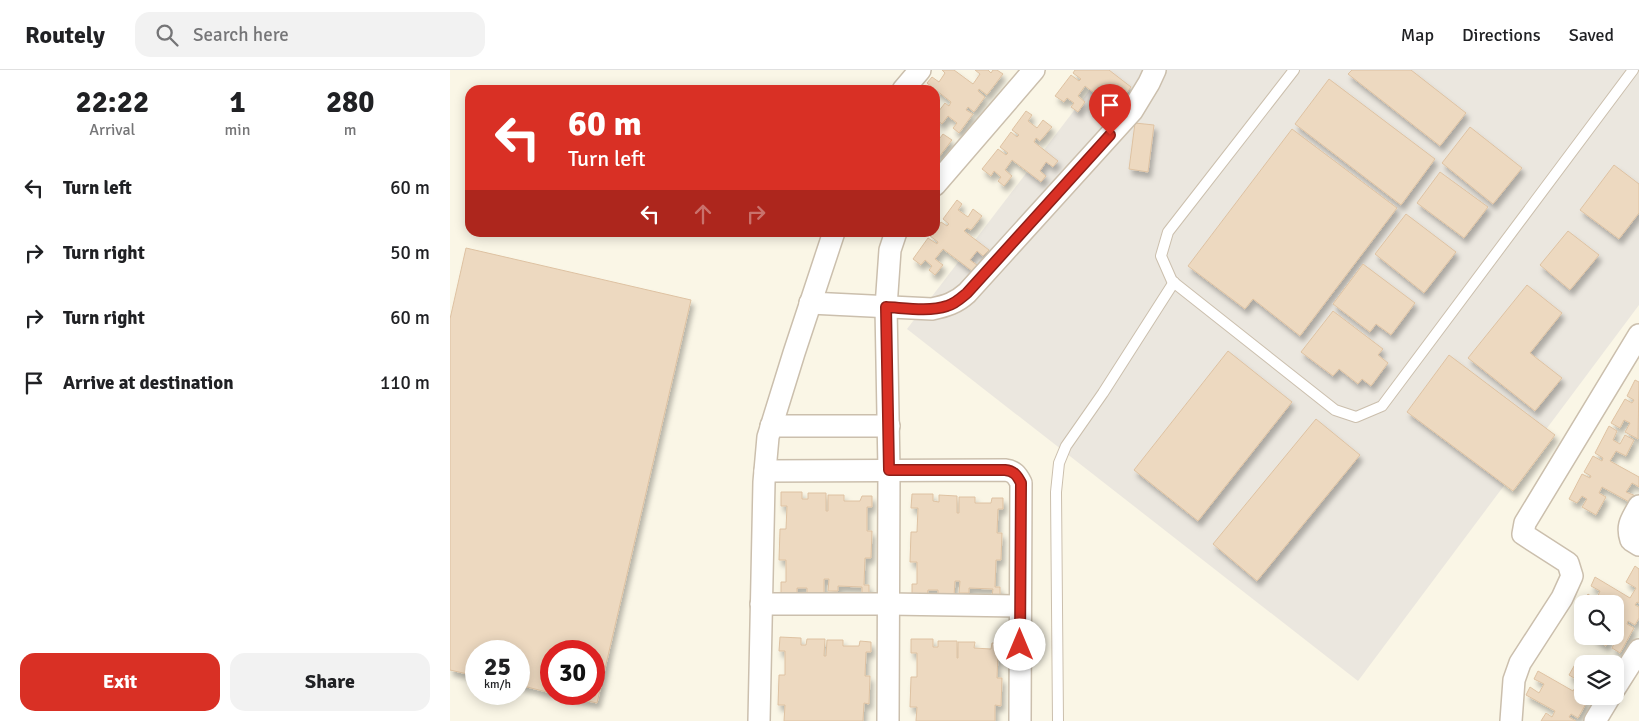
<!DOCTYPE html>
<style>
:root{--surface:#fff;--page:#f2f2f2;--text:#202124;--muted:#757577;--line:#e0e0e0;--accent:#d93025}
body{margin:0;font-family:Signika,sans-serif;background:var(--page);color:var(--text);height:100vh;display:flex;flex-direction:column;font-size:19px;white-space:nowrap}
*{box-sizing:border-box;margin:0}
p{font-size:16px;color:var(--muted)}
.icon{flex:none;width:28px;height:28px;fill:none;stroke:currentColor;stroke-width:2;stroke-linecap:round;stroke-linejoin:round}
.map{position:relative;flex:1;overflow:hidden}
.side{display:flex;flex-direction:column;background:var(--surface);width:450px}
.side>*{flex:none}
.banner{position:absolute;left:15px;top:15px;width:475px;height:152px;border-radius:15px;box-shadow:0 2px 12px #0003;background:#d93025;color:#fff;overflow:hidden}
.tools{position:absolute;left:1124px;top:525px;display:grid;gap:10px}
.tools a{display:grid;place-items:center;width:50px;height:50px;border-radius:10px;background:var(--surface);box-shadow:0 2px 12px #0003;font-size:25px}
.speed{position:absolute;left:15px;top:570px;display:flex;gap:10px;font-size:25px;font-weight:700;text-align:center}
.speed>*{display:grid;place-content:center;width:65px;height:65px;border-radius:50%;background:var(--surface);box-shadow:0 2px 12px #0003;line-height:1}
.speed small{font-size:12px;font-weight:400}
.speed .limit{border:8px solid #d22;background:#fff;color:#111}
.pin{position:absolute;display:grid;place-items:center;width:42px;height:42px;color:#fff;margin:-51px -21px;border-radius:50% 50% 50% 0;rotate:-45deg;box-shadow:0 0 5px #0007}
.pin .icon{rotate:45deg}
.me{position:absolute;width:55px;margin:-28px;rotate:0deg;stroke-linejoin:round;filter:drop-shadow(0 0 4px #0008)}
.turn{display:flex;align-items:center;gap:18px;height:105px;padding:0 20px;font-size:22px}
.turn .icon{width:65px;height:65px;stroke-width:2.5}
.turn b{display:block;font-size:35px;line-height:42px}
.lanes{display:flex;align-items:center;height:48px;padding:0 20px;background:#0003;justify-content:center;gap:25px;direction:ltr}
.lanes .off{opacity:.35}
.eta{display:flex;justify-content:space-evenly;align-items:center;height:85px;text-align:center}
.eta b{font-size:30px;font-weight:700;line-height:35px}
.button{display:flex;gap:10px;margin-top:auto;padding:10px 20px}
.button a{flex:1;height:58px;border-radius:15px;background:var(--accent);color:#fff;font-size:20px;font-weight:700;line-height:58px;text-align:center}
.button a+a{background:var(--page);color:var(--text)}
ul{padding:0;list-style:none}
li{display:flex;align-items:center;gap:15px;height:65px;padding:0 20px}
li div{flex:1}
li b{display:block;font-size:19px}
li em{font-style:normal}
header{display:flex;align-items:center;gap:30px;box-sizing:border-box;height:70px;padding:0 25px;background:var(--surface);border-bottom:1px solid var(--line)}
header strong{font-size:24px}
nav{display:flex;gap:28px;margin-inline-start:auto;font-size:18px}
.search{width:350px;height:45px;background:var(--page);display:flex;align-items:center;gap:12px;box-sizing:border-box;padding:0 18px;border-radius:15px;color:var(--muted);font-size:19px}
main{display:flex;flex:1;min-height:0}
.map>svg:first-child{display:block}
.industrial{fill:#ebe7df}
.building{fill:#edd9c0;stroke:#dec2a2;filter:url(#shadow)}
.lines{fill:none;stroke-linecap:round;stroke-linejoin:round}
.lane-casing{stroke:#cbbfad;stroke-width:12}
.street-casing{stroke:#cbbfad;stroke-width:24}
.lane{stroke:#fff;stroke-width:10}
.street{stroke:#fff;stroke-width:21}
.route-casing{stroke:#8d1f18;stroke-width:12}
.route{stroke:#d93025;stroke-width:9}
</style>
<header>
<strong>Routely</strong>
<div class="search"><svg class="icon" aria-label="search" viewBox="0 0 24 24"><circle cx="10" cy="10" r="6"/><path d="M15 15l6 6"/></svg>Search here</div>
<nav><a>Map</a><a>Directions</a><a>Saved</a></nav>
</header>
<main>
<section class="side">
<div class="eta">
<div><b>22:22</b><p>Arrival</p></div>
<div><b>1</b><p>min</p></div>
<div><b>280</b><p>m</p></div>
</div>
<ul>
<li><svg class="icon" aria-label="left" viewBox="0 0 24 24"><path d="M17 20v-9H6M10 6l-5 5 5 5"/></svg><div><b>Turn left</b></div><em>60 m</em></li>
<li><svg class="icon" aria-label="right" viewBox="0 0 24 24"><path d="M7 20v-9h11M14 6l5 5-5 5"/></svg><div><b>Turn right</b></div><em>50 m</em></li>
<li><svg class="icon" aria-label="right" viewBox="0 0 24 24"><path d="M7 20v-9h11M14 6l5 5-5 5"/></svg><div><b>Turn right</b></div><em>60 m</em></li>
<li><svg class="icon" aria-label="arrive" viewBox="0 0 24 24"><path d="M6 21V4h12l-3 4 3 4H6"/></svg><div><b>Arrive at destination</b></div><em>110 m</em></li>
</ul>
<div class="button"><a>Exit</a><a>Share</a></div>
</section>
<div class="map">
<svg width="1189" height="651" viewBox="0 0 1189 651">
<defs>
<filter id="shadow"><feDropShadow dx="3" dy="5.5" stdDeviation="2.5" flood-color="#0004"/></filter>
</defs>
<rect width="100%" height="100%" fill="#faf6e6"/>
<!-- industrial -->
<path class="industrial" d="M655 0H1189V235L908 611 457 259Z"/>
<!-- building -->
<g class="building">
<path d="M492 0H504L523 14 530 4 525 0H538L541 3 543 0H547L553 4 537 25 529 19 528 21 535 27 524 42 518 37 516 40 523 44 509 63 503 58 507 53 498 46 492 54 485 48V46L495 33 499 36 501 32 477 13 482 7 489 12 495 3Z"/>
<path d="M625 0H659L681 17 676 24 669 19 663 27 669 32 665 39 635 16 628 26 635 32 628 42 621 37 624 33 617 28 614 32 605 26 621 5 629 11 631 9 623 3Z"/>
<path d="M902 0H961L1016 43 990 76 898 4Z"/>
<path d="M879 9 985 89 951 135 845 54Z"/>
<path d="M576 41 582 45 578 51 587 58 593 50 602 57 590 71 586 68 584 72 608 91 603 97 596 92 590 101 596 106 591 112 562 90 555 100 562 106 554 116 548 111 551 107 544 101 541 106 532 99 548 79 556 85 558 83 550 77 561 62 567 67 569 65 562 60Z"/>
<path d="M685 53 704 55 698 102 679 99Z"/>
<path d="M1020 57 1072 98 1043 134 992 93Z"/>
<path d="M842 59 947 138 850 266 803 229 795 239 738 196Z"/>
<path d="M485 64 490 68 493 64 502 70 486 91Z"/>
<path d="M1164 95 1189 114V143L1169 169 1130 140Z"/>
<path d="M990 102 1038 137 1014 168 967 133Z"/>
<path d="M507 130 512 134 508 140 518 147 523 139 532 146 521 160 517 158 514 161 539 180 533 186 527 181 520 190 527 195 522 201 493 179 485 189 493 195 485 205 479 200 482 196 475 190 471 195 463 189 478 168 487 174 488 172 480 166 483 162H485V160L491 152 497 156 499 154 493 149Z"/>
<path d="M956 144 1006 182 974 223 925 184Z"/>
<path d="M1118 161 1149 185 1120 220 1090 195Z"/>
<path d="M16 178 241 230 147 633 106 624H144V581H101V623L69 615V581H26V606L0 600V249Z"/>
<path d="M913 194 965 233 941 265 926 254 920 262 883 234Z"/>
<path d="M1077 215 1112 243 1080 283 1112 308 1085 341 1018 288Z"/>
<path d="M883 241 933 279 928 285 938 293 921 316 912 309 908 314 889 299 883 306 851 282Z"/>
<path d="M778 281 842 332 748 451 684 400Z"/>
<path d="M999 285 1105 365 1063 421 957 342Z"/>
<path d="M1185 310 1189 312 1188 369 1175 362 1180 353 1174 350 1170 358 1161 353 1175 329 1182 333 1184 330 1177 326Z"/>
<path d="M866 349 910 385 807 511 763 474Z"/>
<path d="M1159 356 1167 361 1163 370 1170 374 1175 365 1184 370 1176 386 1166 381 1160 391 1189 407V417L1182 413 1176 422 1186 426 1181 433 1152 417 1149 423 1156 427 1146 445 1132 437 1137 429 1132 426 1127 433 1119 429 1132 404 1140 408 1141 406 1134 402 1143 386 1152 391 1153 388 1145 383Z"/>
<path d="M331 422H352V429H358V423H376V441H378V425H394V431H410L412 426H422V437H417V461H422L421 488H415L414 515H419V525H412V517L388 516V521H378L379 509H374V523H357V518H347V525L331 524V512H336V490H329L330 459H336L337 436H331Z"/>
<path d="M462 424H483V431L489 432V425L507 426V443H509V427H525V433H541L542 428H553V439H548L547 463H552L551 490H546L545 517H550V527L542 526 543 519 519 518V523H509L510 511H505L504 526 488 525V520H478L477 527H462V514H467V492H460L461 462H467L468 438H461Z"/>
<path d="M1185 496 1189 499V533L1187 532 1185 535 1189 537V548L1185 555 1178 551 1177 554 1184 558 1170 583 1162 578 1166 570 1161 567 1156 576 1143 568 1144 566H1165V534H1136L1133 532 1138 524 1146 530 1150 521 1141 516 1145 507 1180 528 1186 518 1176 512Z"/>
<path d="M330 567 351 568V575H356L357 569H375L374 586H376L377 570H393V576H409L410 571 421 572V582H416L415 606H420L419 634 414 633 413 651H334L335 635H328L329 605H335V581H329Z"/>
<path d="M461 569H483V577H488V571H507V588H508V572H525L524 578 541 579 542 573H553V584H548L547 608H552L551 636 545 635V651H466L467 637H460L461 607H467V583H461Z"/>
<path d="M1128 589 1136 594H1132V626H1140L1138 630 1130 625 1128 628 1137 632 1128 648 1121 644 1119 647 1126 651H1091L1096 643 1102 647 1105 641 1076 625 1080 617 1089 623 1094 614 1084 609 1088 601 1123 621 1129 611 1119 605Z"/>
</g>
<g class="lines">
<defs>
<g id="lane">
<path d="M844 0 718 162 711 186 722 211 885 340 906 347 932 336 1183 0"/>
<path d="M608 651 606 422 609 393 616 376 653 323 724 212"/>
</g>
<g id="street">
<path d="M453 20 470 0"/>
<path d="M485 115 584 0"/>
<path d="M360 233 482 239C496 236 506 233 517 223L682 41 699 13 705 0"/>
<path d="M321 356H439"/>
<path d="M315 401 555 400C564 401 567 405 571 413L570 651"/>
<path d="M1189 436C1182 449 1176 455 1181 470L1189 475"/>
<path d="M311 534H439L570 536"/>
<path d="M1165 618 1189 580"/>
<path d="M309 651 314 412 318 367 344 283 384 162"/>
<path d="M438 651 439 400 436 237 440 180 446 162"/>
<path d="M1061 651 1064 610 1070 593 1112 528 1122 506 1118 493 1073 464 1075 453 1189 265"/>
<path d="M1145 651 1160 626"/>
</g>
</defs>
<!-- lane casing -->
<use href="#lane" class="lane-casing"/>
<!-- street casing -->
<use href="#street" class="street-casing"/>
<!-- lane -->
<use href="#lane" class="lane"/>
<!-- street -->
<use href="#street" class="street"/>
</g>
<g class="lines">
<defs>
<path id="route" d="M570 575 571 413C567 405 564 401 555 400H439L436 237C455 238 479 242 497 236 505 234 511 228 517 223L660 65"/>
</defs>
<!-- route casing -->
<use href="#route" class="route-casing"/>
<!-- route -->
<use href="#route" class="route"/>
</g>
</svg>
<div class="tools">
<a><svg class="icon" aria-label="search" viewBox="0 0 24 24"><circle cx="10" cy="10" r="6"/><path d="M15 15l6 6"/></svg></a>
<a><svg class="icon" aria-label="layers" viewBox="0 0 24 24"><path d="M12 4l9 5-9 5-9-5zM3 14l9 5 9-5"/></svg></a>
</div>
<div class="speed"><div>25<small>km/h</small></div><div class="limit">30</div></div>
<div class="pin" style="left:660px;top:65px;background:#d93025"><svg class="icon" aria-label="arrive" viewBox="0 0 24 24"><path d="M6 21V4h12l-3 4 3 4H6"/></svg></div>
<svg class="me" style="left:570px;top:575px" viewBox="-20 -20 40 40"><circle r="19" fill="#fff"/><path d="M0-13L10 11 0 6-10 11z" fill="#d93025"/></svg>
<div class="banner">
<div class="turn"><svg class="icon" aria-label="left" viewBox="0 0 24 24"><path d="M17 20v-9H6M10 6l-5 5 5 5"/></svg><div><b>60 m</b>Turn left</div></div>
<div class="lanes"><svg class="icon" aria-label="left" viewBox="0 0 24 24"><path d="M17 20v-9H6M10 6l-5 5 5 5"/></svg><svg class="icon off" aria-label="ahead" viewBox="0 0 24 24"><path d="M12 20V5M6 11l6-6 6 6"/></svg><svg class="icon off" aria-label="right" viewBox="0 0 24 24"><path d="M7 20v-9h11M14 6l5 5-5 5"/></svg></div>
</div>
</div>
</main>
